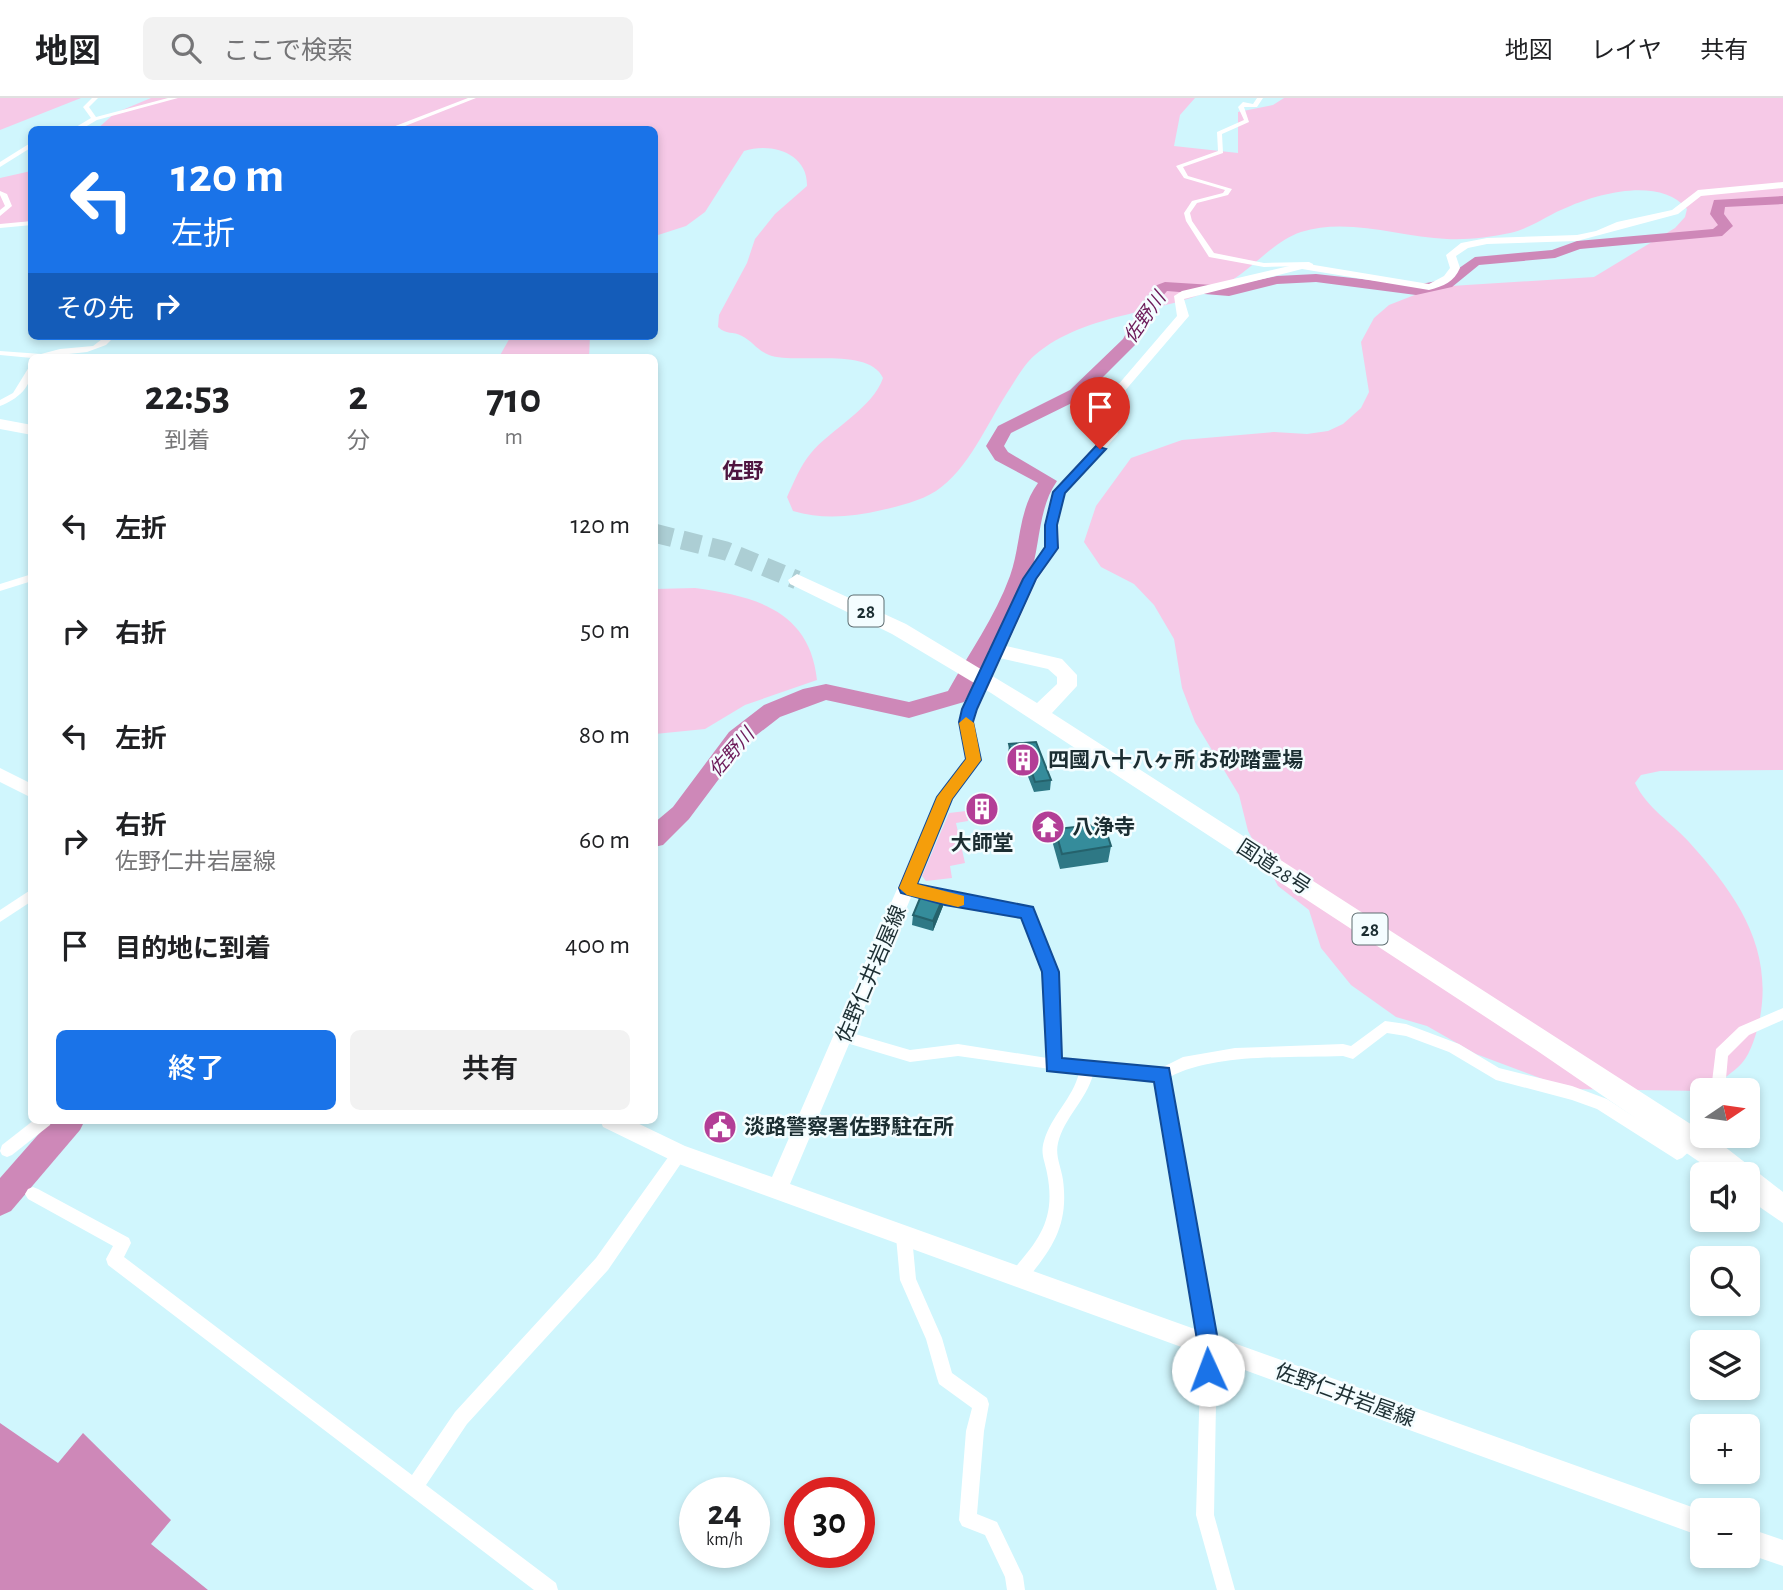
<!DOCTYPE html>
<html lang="ja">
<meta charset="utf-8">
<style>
:root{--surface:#fff;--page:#f2f2f2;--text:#202124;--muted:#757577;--line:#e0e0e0;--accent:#1a73e8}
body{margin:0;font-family:"Alegreya Sans","Noto Sans JP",sans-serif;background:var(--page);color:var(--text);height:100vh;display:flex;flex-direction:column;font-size:26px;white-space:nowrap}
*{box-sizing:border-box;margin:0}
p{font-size:23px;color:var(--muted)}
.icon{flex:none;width:38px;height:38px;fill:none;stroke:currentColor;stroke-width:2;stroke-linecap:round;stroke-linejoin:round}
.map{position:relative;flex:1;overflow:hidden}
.sheet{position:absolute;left:28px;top:256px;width:630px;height:770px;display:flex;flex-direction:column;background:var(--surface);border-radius:10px;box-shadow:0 4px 10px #0003}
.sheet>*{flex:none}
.guide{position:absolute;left:28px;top:28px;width:630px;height:214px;border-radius:10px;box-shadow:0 4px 10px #0003;background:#1a73e8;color:#fff;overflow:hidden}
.needle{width:46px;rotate:77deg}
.tools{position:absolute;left:1690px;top:980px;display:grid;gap:14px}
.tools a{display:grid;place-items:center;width:70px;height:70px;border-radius:10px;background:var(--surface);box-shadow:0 4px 10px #0003;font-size:35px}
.speed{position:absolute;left:679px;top:1379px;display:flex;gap:14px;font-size:35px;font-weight:700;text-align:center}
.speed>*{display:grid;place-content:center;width:91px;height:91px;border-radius:50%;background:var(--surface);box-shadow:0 4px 10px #0003;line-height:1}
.speed small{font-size:18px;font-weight:400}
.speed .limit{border:10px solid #d22;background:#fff;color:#111}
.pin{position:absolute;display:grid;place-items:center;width:60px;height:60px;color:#fff;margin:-72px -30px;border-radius:50% 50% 50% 0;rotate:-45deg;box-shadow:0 0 7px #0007}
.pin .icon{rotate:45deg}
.me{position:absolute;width:77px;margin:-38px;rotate:358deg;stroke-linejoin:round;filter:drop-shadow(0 0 5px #0008)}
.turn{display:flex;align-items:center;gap:24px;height:147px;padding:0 28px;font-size:32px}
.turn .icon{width:91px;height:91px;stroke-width:2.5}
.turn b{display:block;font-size:49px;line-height:60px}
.then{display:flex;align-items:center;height:66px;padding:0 28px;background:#0003;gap:14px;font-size:26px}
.eta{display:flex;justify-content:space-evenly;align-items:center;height:119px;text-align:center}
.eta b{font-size:42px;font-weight:600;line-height:49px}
.action{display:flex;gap:14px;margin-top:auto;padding:14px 28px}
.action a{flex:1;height:80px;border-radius:10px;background:var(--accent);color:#fff;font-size:28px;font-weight:600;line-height:80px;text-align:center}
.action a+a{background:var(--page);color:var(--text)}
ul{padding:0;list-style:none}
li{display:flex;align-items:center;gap:21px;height:105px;padding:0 28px}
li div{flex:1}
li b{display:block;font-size:26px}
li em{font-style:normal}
header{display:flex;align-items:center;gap:42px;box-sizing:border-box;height:98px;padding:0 35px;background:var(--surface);border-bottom:2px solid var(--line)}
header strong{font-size:33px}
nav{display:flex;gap:38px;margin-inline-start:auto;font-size:24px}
.search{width:490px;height:63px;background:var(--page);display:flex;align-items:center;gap:18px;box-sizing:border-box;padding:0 24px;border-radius:10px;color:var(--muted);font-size:26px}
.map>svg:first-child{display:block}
.green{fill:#f6c9e7}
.water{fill:#ce88b8}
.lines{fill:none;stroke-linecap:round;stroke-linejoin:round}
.river{fill:#ce88b8;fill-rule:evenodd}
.highway-tunnel{stroke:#acced4;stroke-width:19;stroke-dasharray:19 10;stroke-linecap:butt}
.street{fill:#fff;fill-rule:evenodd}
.secondary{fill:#fff;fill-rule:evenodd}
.highway{fill:#fff;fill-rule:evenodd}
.wall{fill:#2e7885}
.shaded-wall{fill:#25626c}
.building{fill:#358c9b;stroke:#25626c;stroke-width:2}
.route{fill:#1a73e8;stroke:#114b97;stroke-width:2}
.slow{fill:#f59e0b}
.labels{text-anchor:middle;stroke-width:5;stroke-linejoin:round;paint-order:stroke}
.far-water-label{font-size:19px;font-style:italic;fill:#6c1a59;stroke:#f4fdff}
.shield{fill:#f4fdff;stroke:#5d6c70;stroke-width:2}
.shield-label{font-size:19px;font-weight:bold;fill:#1c2e32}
.far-quarter-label{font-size:21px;font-weight:bold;fill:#4e1540;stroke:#f4fdff}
.poi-label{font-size:21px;font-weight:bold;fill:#1c2e32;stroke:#f4fdff;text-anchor:start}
.street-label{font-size:21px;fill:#1c2e32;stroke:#f4fdff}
</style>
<header>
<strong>地図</strong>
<div class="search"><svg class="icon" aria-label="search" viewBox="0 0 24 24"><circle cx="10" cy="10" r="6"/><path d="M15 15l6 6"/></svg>ここで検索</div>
<nav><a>地図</a><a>レイヤ</a><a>共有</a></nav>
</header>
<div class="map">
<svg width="1783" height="1492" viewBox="0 0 1783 1492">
<rect width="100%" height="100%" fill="#d0f6fd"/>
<!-- green -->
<g class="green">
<path d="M0 0H81L0 32Z"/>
<path d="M151 0H1195L1180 17 1174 48 1238 55V14L1273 7 1284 0H1783V672L1660 673 1641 677 1635 685C1647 710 1671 724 1689 744 1736 796 1773 848 1760 920 1757 934 1751 955 1742 965 1733 975 1719 983 1709 992L1703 993 1569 991 1476 956 1427 928 1396 919 1351 887 1321 850 1309 812 1278 788 1248 733 1239 697 1195 624 1182 590 1174 541 1154 507 1134 486 1101 469 1084 444 1096 408 1131 360 1182 342 1274 334 1307 336 1328 333 1343 326 1361 310 1369 294 1361 244 1374 220 1389 207 1435 189 1594 179 1675 130 1685 119 1687 111C1661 79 1600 95 1568 109 1547 117 1532 130 1510 135 1490 139 1469 142 1447 141 1400 139 1348 119 1301 134 1272 144 1253 171 1227 185 1167 217 1088 212 1035 257 1024 266 1015 283 1007 295 987 326 968 372 936 393 920 403 900 408 882 412 852 419 823 422 793 413L787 399C794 384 800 368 811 355 831 331 873 310 883 280 869 248 795 267 769 257 758 253 752 243 742 238 733 233 726 237 718 229L719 217 747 165 755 141 775 116 807 88C808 55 771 44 744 53L705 114 686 128 655 138 654 32H96L115 15Z"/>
<path d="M31 73V123L0 129V80Z"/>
<path d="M511 238H590L589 259H499Z"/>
<path d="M695 490C754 498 810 512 817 582L745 607 705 631 655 636V491Z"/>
<path d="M966 713 968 723 956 725 965 765 950 768 952 780 926 783 922 778 949 715Z"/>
</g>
<!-- water -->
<path class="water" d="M0 1325 58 1365 83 1335 171 1422 151 1446 208 1492H0Z"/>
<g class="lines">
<!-- river -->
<g class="river">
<path d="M1783 98V106L1725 109 1724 116 1733 128 1722 138 1580 151 1555 160 1479 167 1452 189 1416 197 1316 184 1277 186 1229 198 1167 193 1157 205 1136 246 1082 300 1011 335 1004 348 1008 354 1057 383C1037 412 1041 448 1029 481 1013 524 987 565 964 604L909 620 826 602 780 619 745 646 689 721 663 747 654 749V725L673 709 729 634 764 607 803 591 826 586 909 604 948 593C969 555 995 519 1010 478 1021 447 1018 412 1038 385L995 362 986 348 998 328 1070 292 1123 241 1145 200 1157 187 1165 184 1229 188 1277 178 1316 176 1416 187 1442 182 1475 159 1552 152 1577 143 1713 131 1718 127 1710 116 1714 102Z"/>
<path d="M51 1022H85L80 1032 11 1113 0 1118V1080Z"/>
</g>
<!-- highway-tunnel -->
<path class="highway-tunnel" d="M654 435 726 453 797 482"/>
<!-- street -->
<g class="street">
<path d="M92 0H98L89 9 96 19 168 0H178L97 22 80 32H71L91 20 83 9Z"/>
<path d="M468 0H476L395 32H385Z"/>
<path d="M1257 0H1263L1257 9H1244L1249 24 1222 36 1223 55 1183 69 1188 78 1232 91 1228 97 1197 105 1190 115 1192 123 1214 155 1264 165 1309 164 1313 166 1314 171H1308L1307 168 1264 169 1209 159 1186 123 1184 115 1192 103 1223 95 1225 92 1184 80 1176 68 1218 53 1217 34 1244 22 1238 9 1243 4 1253 6Z"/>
<path d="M32 44V49L0 69V64Z"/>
<path d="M0 93 7 96 12 108 0 118V112L5 108 0 97Z"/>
<path d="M32 123V127L0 130V126Z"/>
<path d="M106 238H115L106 247 87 254 32 260 0 257V253L41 256 60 251 93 248Z"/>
<path d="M29 269H32C32 289 18 301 0 308V302L13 295Z"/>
<path d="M32 476V483L0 493V486Z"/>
<path d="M907 785 945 796 1033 810 1057 874 1061 961 1161 970 1183 959 1235 950 1343 946 1351 948 1385 923 1406 926 1459 946 1499 970 1572 988 1607 1001 1676 1046 1698 1026 1703 1024V1038H1706L1682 1060 1677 1062 1597 1011 1572 1002 1496 982 1449 954 1406 938 1387 935 1353 961 1343 958C1291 960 1215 955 1170 979L1217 1248 1214 1417 1235 1492H1217L1196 1417 1201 1248 1156 982 1093 977C1086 1002 1064 1020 1058 1045 1055 1058 1061 1068 1063 1082 1069 1128 1052 1151 1024 1185L1018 1187 1012 1185 1010 1179 1012 1173C1040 1141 1056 1120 1047 1075 1045 1063 1040 1056 1044 1043 1051 1018 1073 1000 1079 975L958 958 910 964 840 943 838 939 840 935 845 933 910 952 958 946 1047 960 1043 874 1023 818 945 806 903 794 901 790 903 786Z"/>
<path d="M32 791V803L0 824V812Z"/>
<path d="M1783 910V922L1749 937 1728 958 1725 992H1711L1716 951 1739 929Z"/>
<path d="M34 1022H52L50 1027 12 1057 7 1059 2 1057 0 1053 2 1047Z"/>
<path d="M679 1049 684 1051 686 1056 684 1061 608 1172 467 1326 426 1387 556 1485 558 1492H534L108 1167 106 1161 113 1148 28 1101 25 1096 28 1091 33 1089 38 1091 129 1140 131 1145 124 1159 412 1377 455 1314 596 1160 674 1051Z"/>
<path d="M904 1131 910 1134 912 1139 916 1181 942 1240 952 1275 987 1300 989 1306 984 1333 977 1416 997 1424 1023 1478 1025 1492H1007L1005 1479 985 1437 962 1428 959 1422 966 1333 972 1310 939 1286 937 1280 926 1241 900 1182 896 1139 898 1134Z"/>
</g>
<!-- secondary -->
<g class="secondary">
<path d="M1783 84V90L1701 98 1678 116 1577 143 1487 146 1468 150 1456 158 1460 170C1454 184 1444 188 1429 192L1302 171 1184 201 1189 218 1111 309 1118 336 1065 395 1058 427 1059 450 1037 482 978 611 974 624 981 662 952 702 790 1086 1703 1413V1439L679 1066 603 1029 600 1022H631L685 1048 772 1079 937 699 965 661 958 624 962 611 1023 481 1045 450 1044 427 1052 394 1106 335 1099 309 1177 218 1174 198 1182 193 1302 165 1429 186 1444 178 1450 170 1446 157 1461 145 1487 140 1577 137 1596 133 1617 124 1672 112 1698 92Z"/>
<path d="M0 670 32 686V700L0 684Z"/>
<path d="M1748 1430 1783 1442V1468L1748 1456Z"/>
</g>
<!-- highway -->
<g class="highway">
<path d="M0 321 32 327V337L0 331Z"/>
<path d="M797 476 906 526 1037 605 1057 586V579L1048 571 991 558 988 553 998 546 1062 561 1077 577V588L1052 615 1703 1034V1038L1720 1045 1783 1094V1125L1748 1101V1076H1717L1536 952 991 595 892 536 790 486 788 482Z"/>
</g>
</g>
<!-- wall -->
<g class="wall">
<path d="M1009 646 1051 682 1050 692 1034 694 1027 676H1020L1018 670 1011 671 1008 657Z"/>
<path d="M1055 731 1111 748 1108 764 1060 771 1053 746Z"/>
<path d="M944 798 943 808 933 833 912 827 913 817Z"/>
</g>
<!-- shaded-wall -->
<path class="shaded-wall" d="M944 798 943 808 933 833V823Z"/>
<!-- building -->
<g class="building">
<path d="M1036 644 1051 682 1035 684 1029 665 1022 666 1020 660 1013 661 1009 646Z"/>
<path d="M1104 726 1111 748 1062 756 1055 731Z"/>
<path d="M923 793 944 798 933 823 913 817Z"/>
</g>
<!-- route -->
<path class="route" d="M1096 348 1106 351 1065 395 1057 427 1058 450 1036 481 977 611 973 624 981 662 952 701 917 786 1033 809 1059 874 1062 960 1169 970 1219 1248 1216 1280 1208 1283 1201 1280 1197 1272 1198 1248 1154 984 1047 973 1042 874 1021 820 945 807 901 795 899 790 937 699 966 661 959 624 962 611 1023 481 1045 449V427L1053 394Z"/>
<!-- slow -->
<path class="slow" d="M966 619 974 625 981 662 952 701 917 786 964 798V807L958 809 907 797 899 790 937 699 966 661 959 625Z"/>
<!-- icons -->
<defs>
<symbol id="building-disc" viewBox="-11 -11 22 22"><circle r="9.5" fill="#b33e96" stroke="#f4fdff"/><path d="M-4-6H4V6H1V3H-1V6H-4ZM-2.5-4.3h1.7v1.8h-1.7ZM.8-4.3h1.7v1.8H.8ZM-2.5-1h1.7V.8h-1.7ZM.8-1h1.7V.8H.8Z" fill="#fff"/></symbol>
<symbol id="temple-disc" viewBox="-11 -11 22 22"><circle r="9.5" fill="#b33e96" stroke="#f4fdff"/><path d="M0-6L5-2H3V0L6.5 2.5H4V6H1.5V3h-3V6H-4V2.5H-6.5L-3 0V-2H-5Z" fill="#fff"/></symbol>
<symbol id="civic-disc" viewBox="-11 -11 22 22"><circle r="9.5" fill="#b33e96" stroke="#f4fdff"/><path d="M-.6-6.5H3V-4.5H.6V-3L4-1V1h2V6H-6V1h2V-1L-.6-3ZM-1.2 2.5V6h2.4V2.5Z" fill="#fff"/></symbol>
</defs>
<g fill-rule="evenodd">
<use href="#building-disc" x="1004" y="643" width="38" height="38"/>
<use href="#building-disc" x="963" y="692" width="38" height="38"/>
<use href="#temple-disc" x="1029" y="710" width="38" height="38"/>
<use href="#civic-disc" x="701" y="1010" width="38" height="38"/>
</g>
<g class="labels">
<!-- far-water labels -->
<g class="far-water-label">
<text transform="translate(1144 219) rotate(-55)" y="7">佐野川</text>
<text transform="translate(731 654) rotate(-49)" y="7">佐野川</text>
</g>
<!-- shield labels -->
<g class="shield">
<rect x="848.5" y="497.5" width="35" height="31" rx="5"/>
<rect x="1352.5" y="815.5" width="35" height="31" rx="5"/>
</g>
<g class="shield-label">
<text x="866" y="520">28</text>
<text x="1370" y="838">28</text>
</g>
<!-- far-quarter labels -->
<g class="far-quarter-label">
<text x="743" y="380">佐野</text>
</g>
<!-- poi labels -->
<g class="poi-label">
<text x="1048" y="669">四國八十八ヶ所 お砂踏霊場</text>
<text x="1072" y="736">八浄寺</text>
<text x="982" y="752" text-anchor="middle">大師堂</text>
<text x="744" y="1036">淡路警察署佐野駐在所</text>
</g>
<!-- street labels -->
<g class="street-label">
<text transform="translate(1274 769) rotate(33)" y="7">国道28号</text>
<text transform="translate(871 876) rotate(-67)" y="7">佐野仁井岩屋線</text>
<text transform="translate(1345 1297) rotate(20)" y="7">佐野仁井岩屋線</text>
</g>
</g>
</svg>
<div class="tools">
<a><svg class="needle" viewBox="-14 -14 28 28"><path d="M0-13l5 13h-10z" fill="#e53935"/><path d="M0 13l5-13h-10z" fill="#757577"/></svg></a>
<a><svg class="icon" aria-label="sound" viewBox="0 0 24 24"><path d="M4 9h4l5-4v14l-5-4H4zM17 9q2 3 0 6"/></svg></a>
<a><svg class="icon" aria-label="search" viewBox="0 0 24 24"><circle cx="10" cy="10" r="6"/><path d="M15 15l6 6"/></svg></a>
<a><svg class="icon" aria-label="layers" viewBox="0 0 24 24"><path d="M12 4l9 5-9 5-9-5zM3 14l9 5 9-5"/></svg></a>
<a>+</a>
<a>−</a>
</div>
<div class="speed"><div>24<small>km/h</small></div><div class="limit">30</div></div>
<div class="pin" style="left:1100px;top:351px;background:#d93025"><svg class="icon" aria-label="arrive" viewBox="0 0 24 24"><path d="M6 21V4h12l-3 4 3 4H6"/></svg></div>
<svg class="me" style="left:1208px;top:1272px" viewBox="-20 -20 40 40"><circle r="19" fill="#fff"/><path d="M0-13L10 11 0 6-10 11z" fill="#1a73e8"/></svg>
<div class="guide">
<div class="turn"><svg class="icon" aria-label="left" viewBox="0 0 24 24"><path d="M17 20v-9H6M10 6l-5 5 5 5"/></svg><div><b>120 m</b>左折</div></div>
<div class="then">その先<svg class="icon" aria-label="right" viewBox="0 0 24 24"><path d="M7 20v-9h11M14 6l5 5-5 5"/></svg></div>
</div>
<section class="sheet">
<div class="eta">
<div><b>22:53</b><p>到着</p></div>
<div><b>2</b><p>分</p></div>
<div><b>710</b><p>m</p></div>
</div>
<ul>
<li><svg class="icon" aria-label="left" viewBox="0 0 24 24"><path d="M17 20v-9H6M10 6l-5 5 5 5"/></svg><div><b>左折</b></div><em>120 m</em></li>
<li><svg class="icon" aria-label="right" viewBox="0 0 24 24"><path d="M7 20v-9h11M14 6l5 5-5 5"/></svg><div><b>右折</b></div><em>50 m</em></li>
<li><svg class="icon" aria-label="left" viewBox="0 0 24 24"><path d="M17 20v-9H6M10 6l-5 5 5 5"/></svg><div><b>左折</b></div><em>80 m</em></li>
<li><svg class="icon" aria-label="right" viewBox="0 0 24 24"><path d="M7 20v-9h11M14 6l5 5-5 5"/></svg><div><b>右折</b><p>佐野仁井岩屋線</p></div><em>60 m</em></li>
<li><svg class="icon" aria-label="arrive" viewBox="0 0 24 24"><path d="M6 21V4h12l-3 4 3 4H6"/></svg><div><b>目的地に到着</b></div><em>400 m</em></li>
</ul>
<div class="action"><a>終了</a><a>共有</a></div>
</section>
</div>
